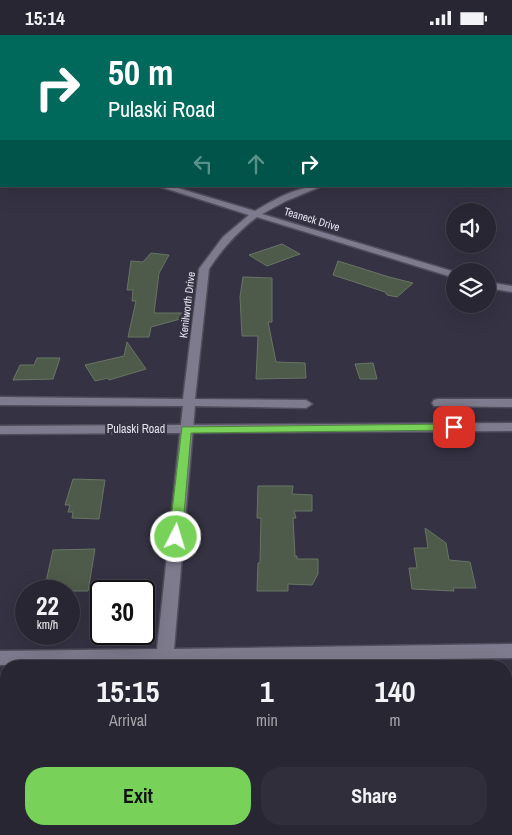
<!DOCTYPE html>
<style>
:root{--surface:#282632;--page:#302e3a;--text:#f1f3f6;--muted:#a5a5ac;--line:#44434d;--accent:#78d158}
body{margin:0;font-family:"Archivo Narrow",sans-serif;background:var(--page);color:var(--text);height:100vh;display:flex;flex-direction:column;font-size:19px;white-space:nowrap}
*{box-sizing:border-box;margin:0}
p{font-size:16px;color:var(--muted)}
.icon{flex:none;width:28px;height:28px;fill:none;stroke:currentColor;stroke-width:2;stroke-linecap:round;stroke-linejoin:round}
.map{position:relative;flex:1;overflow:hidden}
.side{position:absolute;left:0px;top:625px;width:512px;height:175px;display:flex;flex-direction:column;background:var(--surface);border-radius:20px 20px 0 0;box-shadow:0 5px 20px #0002,0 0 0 1px var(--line)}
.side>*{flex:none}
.guide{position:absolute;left:0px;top:0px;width:512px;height:152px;box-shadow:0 5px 20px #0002,0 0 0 1px var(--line);background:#00695c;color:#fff;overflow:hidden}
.controls{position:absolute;left:446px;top:168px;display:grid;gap:10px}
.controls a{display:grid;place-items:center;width:50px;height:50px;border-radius:50%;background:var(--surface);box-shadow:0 5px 20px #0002,0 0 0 1px var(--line);font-size:25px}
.speed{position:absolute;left:15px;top:545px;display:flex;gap:10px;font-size:25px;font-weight:700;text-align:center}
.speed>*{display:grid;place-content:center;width:65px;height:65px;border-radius:50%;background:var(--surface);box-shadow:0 5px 20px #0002,0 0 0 1px var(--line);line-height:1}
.speed small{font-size:12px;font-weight:400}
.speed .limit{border:2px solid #111;border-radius:8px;background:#fff;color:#111}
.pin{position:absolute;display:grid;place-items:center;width:42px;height:42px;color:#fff;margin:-21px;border-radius:10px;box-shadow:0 2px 8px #0006}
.me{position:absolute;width:55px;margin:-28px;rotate:5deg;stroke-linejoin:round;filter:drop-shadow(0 0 4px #0008)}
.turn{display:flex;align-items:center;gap:18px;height:105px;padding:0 25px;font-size:22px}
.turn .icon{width:65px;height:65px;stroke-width:2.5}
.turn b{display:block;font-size:35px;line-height:42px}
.lanes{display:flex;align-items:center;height:48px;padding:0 25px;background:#0003;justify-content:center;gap:25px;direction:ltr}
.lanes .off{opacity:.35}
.eta{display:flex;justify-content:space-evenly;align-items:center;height:85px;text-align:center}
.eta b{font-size:30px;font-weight:700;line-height:35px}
.cta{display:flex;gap:10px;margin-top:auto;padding:10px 25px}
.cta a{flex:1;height:58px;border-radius:20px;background:var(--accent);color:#111;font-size:20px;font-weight:700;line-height:58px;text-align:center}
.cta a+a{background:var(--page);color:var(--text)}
.status{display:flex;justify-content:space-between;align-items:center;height:35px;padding:0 25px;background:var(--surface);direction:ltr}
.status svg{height:14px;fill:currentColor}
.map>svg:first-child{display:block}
.building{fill:#4e5a4a;stroke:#687564}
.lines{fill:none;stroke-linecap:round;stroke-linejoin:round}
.minor-casing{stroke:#504e5c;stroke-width:3}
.tertiary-casing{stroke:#504e5c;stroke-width:3}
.secondary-casing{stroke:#504e5c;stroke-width:3}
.minor{fill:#7e7b8e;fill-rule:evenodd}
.tertiary{fill:#7e7b8e;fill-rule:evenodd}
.secondary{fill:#7e7b8e;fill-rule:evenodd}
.route{fill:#78d158;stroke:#4e8839}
.labels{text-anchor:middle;stroke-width:5;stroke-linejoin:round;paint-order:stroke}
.far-street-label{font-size:11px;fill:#e4e2ed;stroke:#353243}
.street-label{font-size:12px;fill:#e4e2ed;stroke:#353243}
</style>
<div class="status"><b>15:14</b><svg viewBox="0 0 49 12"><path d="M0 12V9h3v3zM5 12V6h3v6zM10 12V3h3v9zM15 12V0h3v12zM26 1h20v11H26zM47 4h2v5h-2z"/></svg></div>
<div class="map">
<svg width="512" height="800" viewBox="0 0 512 800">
<rect width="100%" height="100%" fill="#353243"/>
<!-- building -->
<g class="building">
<path d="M282 209 300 219 267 231 249 220Z"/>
<path d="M151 218 169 220 159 238 154 278H184V283L151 292 149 302H128L136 266H132L133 255H127L131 226 143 227Z"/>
<path d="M338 226 389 242 413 248 397 262 387 260 385 257 333 240Z"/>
<path d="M243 242 272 243V287H268L276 327 305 328 306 343 256 344 258 301H242L240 262Z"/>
<path d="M127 307 146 334 109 345 108 343 95 346 85 330 124 321Z"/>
<path d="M37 323H60L53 344 13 345 20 330H34Z"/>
<path d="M373 328 377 344H360L355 329Z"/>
<path d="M73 444 105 445 99 484 72 483 73 477H68L70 470H65Z"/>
<path d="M258 451H293L292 459 312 460V476H294L296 483H293L295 521H297V524H318V539L312 550 288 549V556H257L258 528H260L261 483H257Z"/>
<path d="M425 493 446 508 449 525 470 527 476 553H453L454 556 412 554 409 533H417L414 513H428Z"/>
<path d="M95 514 88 556H44L53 515Z"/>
</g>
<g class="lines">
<defs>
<g id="minor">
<path d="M325 0H331V1H326Z"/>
<path d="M466 0H472L473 1H467Z"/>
<rect x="511" y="41" width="1" height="4"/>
<rect x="0" y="58" width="1" height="4"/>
<rect x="511" y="118" width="1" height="4"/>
<rect x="0" y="126" width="1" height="4"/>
<path d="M158 151H171L255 176C275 164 298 151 322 151L286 166 262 179 455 237V243L257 182C237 197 222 214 209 234L195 364 306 365 312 369 306 373 195 371 174 614 512 609V623L0 630V616L157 614 183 371 0 370V362L183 364 199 234 223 202 249 180Z"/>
<path d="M488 247 512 251V257L488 253Z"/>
<path d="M438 364H512V372L434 371 432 368 434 365Z"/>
</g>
<g id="tertiary">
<rect x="511" y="1" width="1" height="4"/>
<rect x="0" y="3" width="1" height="4"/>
</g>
<path id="secondary" d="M512 388V396L0 399V391Z"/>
</defs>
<!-- minor casing -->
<use href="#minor" class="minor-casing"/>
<!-- tertiary casing -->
<use href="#tertiary" class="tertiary-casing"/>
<!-- secondary casing -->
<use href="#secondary" class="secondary-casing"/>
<!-- minor -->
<use href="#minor" class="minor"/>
<!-- tertiary -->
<use href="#tertiary" class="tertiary"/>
<!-- secondary -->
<use href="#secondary" class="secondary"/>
</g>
<!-- route -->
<path class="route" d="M454 389 460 392 458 395 191 398 182 502 180 505H171L169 502 182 392Z"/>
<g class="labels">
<!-- far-street labels -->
<g class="far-street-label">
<text transform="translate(312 184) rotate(17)" y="4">Teaneck Drive</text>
<text transform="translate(187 270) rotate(-83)" y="4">Kenilworth Drive</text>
</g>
<!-- street labels -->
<g class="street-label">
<text x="136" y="398">Pulaski Road</text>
</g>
</g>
</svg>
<div class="controls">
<a><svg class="icon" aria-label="sound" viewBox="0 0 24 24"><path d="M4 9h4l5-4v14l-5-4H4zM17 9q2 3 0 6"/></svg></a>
<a><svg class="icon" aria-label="layers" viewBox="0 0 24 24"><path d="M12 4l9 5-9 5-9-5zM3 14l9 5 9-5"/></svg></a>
</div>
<div class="speed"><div>22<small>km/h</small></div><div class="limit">30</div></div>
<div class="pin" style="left:454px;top:392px;background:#d93025"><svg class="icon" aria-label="arrive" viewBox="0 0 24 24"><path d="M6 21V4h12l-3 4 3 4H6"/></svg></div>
<svg class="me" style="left:176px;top:502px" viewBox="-20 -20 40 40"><circle r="17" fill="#78d158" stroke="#fff" stroke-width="3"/><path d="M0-11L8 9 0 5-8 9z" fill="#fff"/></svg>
<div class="guide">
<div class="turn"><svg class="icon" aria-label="right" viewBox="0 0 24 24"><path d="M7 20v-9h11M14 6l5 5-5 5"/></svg><div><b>50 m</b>Pulaski Road</div></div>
<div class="lanes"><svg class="icon off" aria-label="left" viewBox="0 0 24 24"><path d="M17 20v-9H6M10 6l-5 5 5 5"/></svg><svg class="icon off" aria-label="ahead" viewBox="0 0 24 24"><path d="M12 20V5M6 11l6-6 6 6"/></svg><svg class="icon" aria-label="right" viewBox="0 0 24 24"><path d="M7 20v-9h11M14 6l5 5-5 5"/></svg></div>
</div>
<section class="side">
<div class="eta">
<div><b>15:15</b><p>Arrival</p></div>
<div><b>1</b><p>min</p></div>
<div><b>140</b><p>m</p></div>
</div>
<div class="cta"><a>Exit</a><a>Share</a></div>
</section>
</div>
